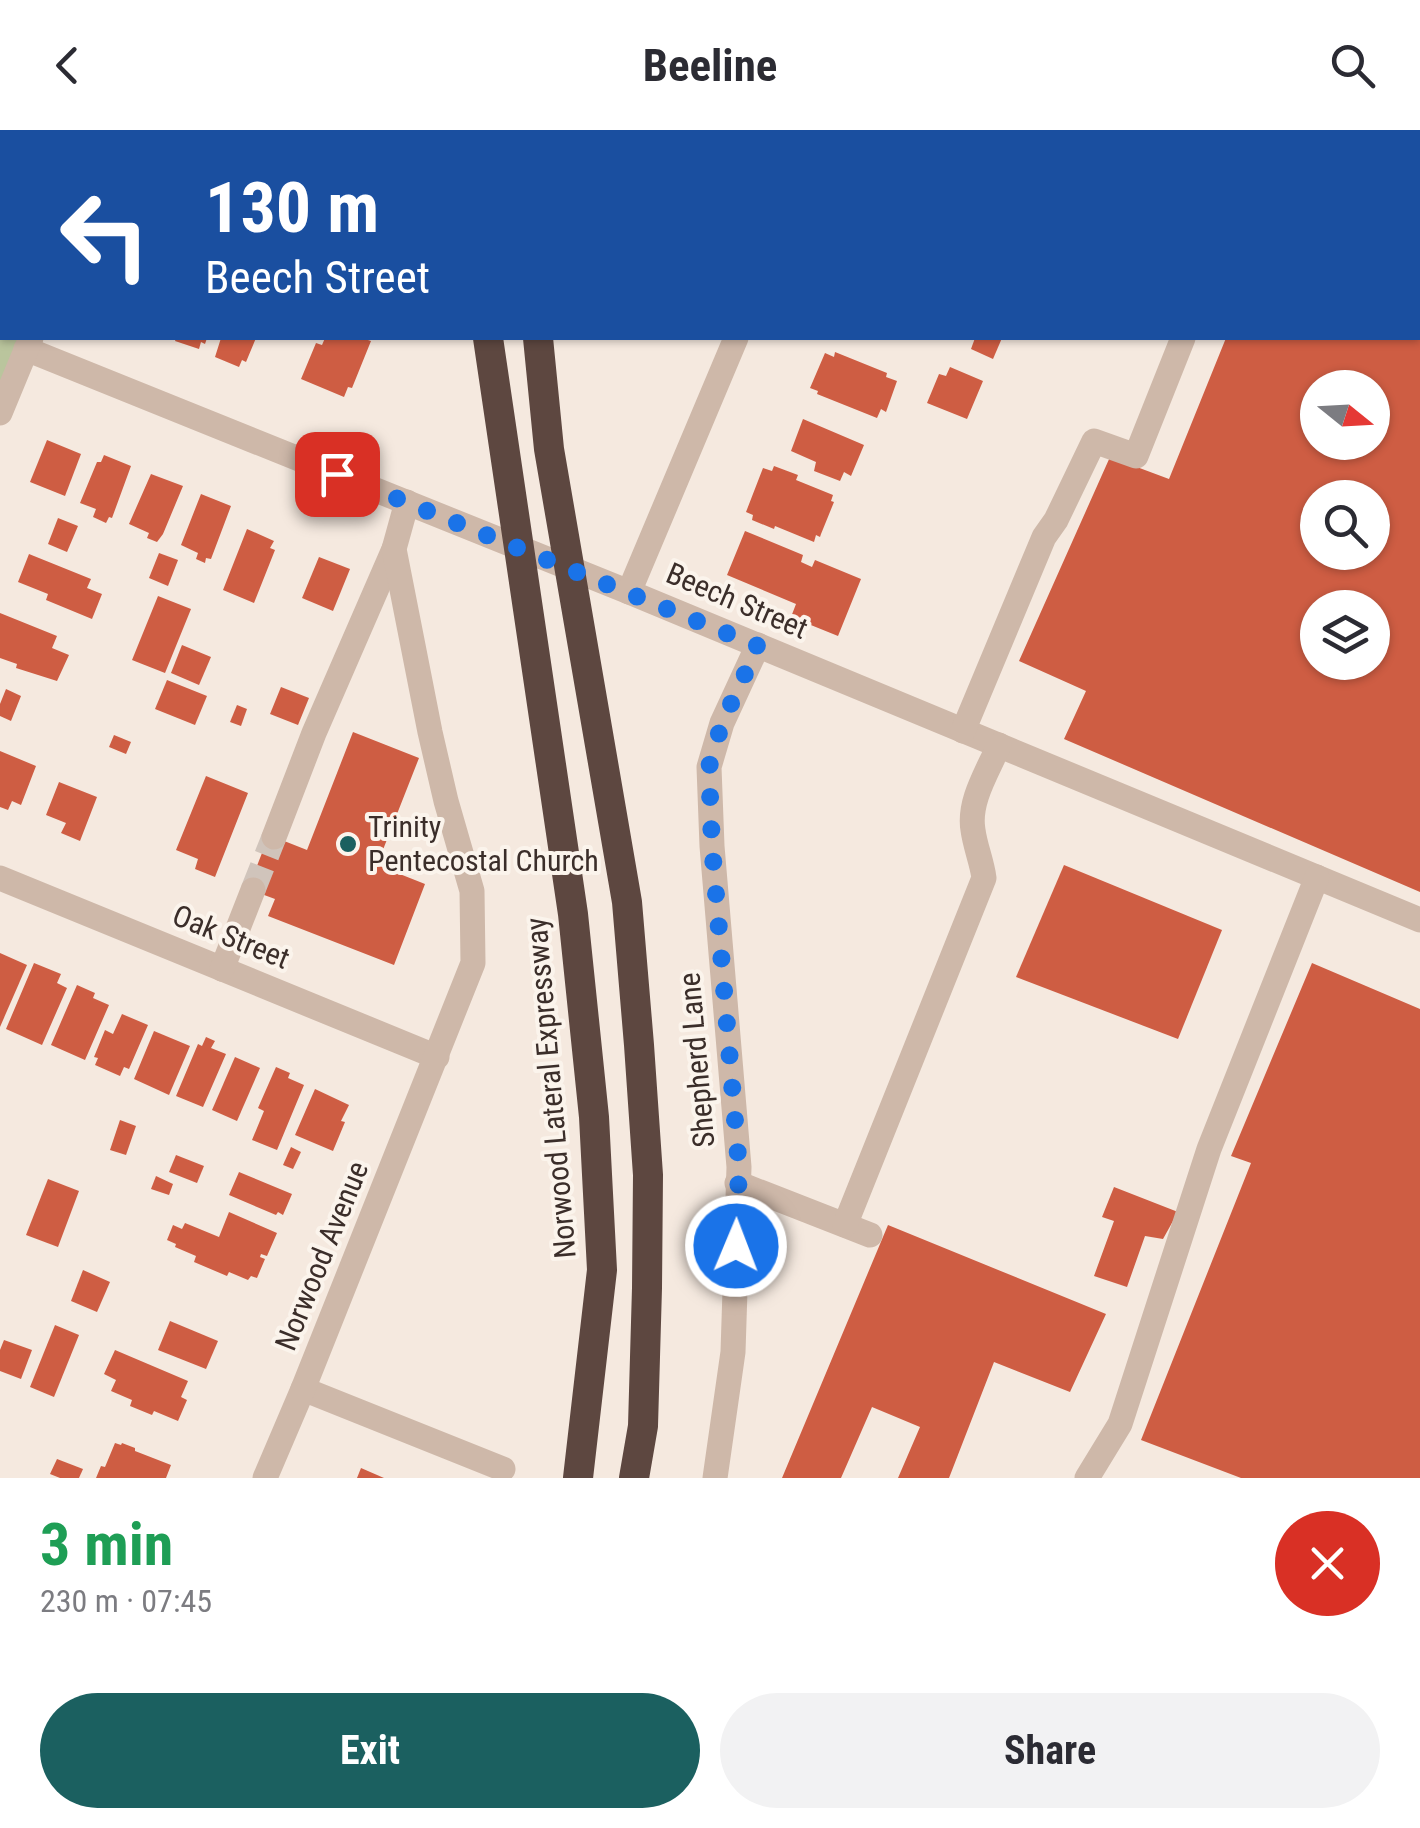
<!DOCTYPE html>
<meta charset="utf-8">
<style>
:root{--surface:#fff;--page:#f2f2f3;--text:#2b2b33;--muted:#7c7c81;--accent:#1b6060}
body{margin:0;font-family:"Roboto Condensed",sans-serif;background:var(--page);color:var(--text);height:100vh;display:flex;flex-direction:column;font-size:38px;white-space:nowrap}
*{box-sizing:border-box;margin:0}
p{font-size:32px;color:var(--muted)}
.icon{flex:none;width:55px;height:55px;fill:none;stroke:currentColor;stroke-width:2;stroke-linecap:round;stroke-linejoin:round}
.map{position:relative;height:1348px;overflow:hidden}
.side{display:flex;flex-direction:column;background:var(--surface);flex:1}
.side>*{flex:none}
.banner{position:absolute;left:0px;top:0px;width:1420px;height:210px;box-shadow:0 2px 8px #0004;background:#1a4fa0;color:#fff;overflow:hidden}
.needle{width:65px;rotate:108deg}
.tools{position:absolute;left:1300px;top:240px;display:grid;gap:20px}
.tools a{display:grid;place-items:center;width:90px;height:90px;border-radius:50%;background:var(--surface);box-shadow:0 2px 8px #0004;font-size:50px}
.pin{position:absolute;display:grid;place-items:center;width:85px;height:85px;color:#fff;margin:-42px;border-radius:20px;box-shadow:0 5px 15px #0006}
.me{position:absolute;width:110px;margin:-55px;rotate:1deg;stroke-linejoin:round;filter:drop-shadow(0 0 8px #0008)}
.turn{display:flex;align-items:center;gap:35px;height:210px;padding:0 40px;font-size:45px}
.turn .icon{width:130px;height:130px;stroke-width:2.5}
.turn b{display:block;font-size:70px;line-height:85px}
.round{display:grid;place-items:center;flex:none;width:105px;height:105px;border-radius:52px;background:var(--page)}
.overview{display:flex;align-items:center;justify-content:space-between;height:170px;padding:0 40px}
h1{font-size:60px;font-weight:700;line-height:75px;color:#1e9e55}
.button{display:flex;gap:20px;margin-top:auto;padding:20px 40px}
.button a{flex:1;height:115px;border-radius:60px;background:var(--accent);color:#fff;font-size:40px;font-weight:700;line-height:115px;text-align:center}
.button a+a{background:var(--page);color:var(--text)}
header{display:flex;justify-content:space-between;align-items:center;height:130px;padding:0 40px;background:var(--surface);font-size:45px;font-weight:700}
.map>svg:first-child{display:block}
.green{fill:#bac59d}
.building{fill:#ce5d43;fill-rule:evenodd}
.lines{fill:none;stroke-linecap:round;stroke-linejoin:round}
.minor-tunnel{stroke:#d0c4bb;stroke-width:25;stroke-dasharray:25 12;stroke-linecap:butt}
.minor{stroke:#ceb8a9;stroke-width:25}
.highway{stroke:#5d4740;stroke-width:30}
.rail-casing{stroke:#3b2e2a;stroke-width:11}
.rail{stroke:#fbf4ec;stroke-width:8;stroke-dasharray:22;stroke-linecap:butt}
.route{stroke:#1a73e8;stroke-width:18;stroke-dasharray:0 32.4}
.poi-dot{fill:#1b6060;stroke:#fbf4ec;stroke-width:4}
.labels{text-anchor:middle;stroke-width:8;stroke-linejoin:round;paint-order:stroke}
.street-label{font-size:30px;fill:#3b2e2a;stroke:#fbf4ec}
.poi-label{font-size:30px;fill:#3b2e2a;stroke:#fbf4ec;text-anchor:start}
</style>
<header><svg class="icon" aria-label="back" viewBox="0 0 24 24"><path d="M15 5l-7 7 7 7"/></svg>Beeline<svg class="icon" aria-label="search" viewBox="0 0 24 24"><circle cx="10" cy="10" r="6"/><path d="M15 15l6 6"/></svg></header>
<div class="map">
<svg width="1420" height="1348" viewBox="0 0 1420 1348">
<rect width="100%" height="100%" fill="#f5e9df"/>
<!-- green -->
<path class="green" d="M0 0H117L116 2H2V208H31L0 282Z"/>
<!-- building -->
<g class="building">
<path d="M176 208H207L205 214 201 212 199 219 175 211Z"/>
<path d="M221 208H256L246 232 242 230 239 237 215 227Z"/>
<path d="M325 208H362L371 211 352 258 348 257 344 267 301 249 316 213 322 215Z"/>
<path d="M975 208H1002L993 229 971 219Z"/>
<path d="M1226 208H1420V762L1064 609 1086 561 1019 531 1110 327 1169 349ZM1318 258H1372V312H1318ZM1318 368H1372V422H1318ZM1318 478H1372V532H1318Z"/>
<path d="M835 222 887 243 886 247 897 251 886 282 881 279 877 288 817 264 818 261 810 258 825 223 834 227Z"/>
<path d="M950 237 983 251 967 289 927 273 939 244 946 246Z"/>
<path d="M803 289 864 315 851 346 844 342 840 351 814 341 816 332 791 321Z"/>
<path d="M47 310 81 324 65 366 30 352Z"/>
<path d="M104 325 131 336 112 388 109 387 106 393 93 387 96 379 80 373 97 332H101Z"/>
<path d="M774 336 798 345 796 350 833 365 831 371 834 372 821 404 820 407 816 405 814 412 775 396 774 399 752 390 753 385 746 382 763 338 772 341Z"/>
<path d="M151 344 183 356 163 404 157 412 147 408 149 403 129 394Z"/>
<path d="M201 364 231 376 211 429 206 428 205 433 196 429 198 423 181 415Z"/>
<path d="M58 388 78 396 67 422 48 414Z"/>
<path d="M247 399 274 411 270 418 275 420 254 473 223 460Z"/>
<path d="M745 401 803 425 801 432 812 437 815 430 861 449 838 506 791 487 796 474 727 445Z"/>
<path d="M159 423 178 430 168 456 149 448Z"/>
<path d="M29 424 91 449 87 458 102 464 92 489 46 470 48 464 18 452Z"/>
<path d="M319 427 350 439 333 481 302 468Z"/>
<path d="M158 466 191 479 165 543 132 530Z"/>
<path d="M0 483 57 506 52 518 69 525 57 551 16 538 17 534 0 528Z"/>
<path d="M182 515 211 527 199 555 171 543Z"/>
<path d="M167 550 207 566 195 595 155 579Z"/>
<path d="M281 557 309 568 298 595 270 584Z"/>
<path d="M6 559 21 566 11 591 0 586V574Z"/>
<path d="M237 575 247 579 241 596 230 592Z"/>
<path d="M353 602 419 628 377 735 425 754 394 835 268 786 275 769 248 759 269 705 307 720Z"/>
<path d="M114 605 131 612 126 624 109 617Z"/>
<path d="M0 621 36 636 21 675 12 671 8 680 0 677Z"/>
<path d="M206 646 248 663 215 747 195 739 198 729 176 720Z"/>
<path d="M59 652 97 667 80 711 61 703 66 693 46 685Z"/>
<path d="M1064 735 1222 800 1178 909 1016 847Z"/>
<path d="M0 823 27 835 0 897Z"/>
<path d="M34 833 61 844 57 853 67 858 42 915 6 899Z"/>
<path d="M1312 833 1420 879V1348H1241L1141 1310 1251 1033 1231 1026Z"/>
<path d="M77 855 95 863 93 868 109 875 85 930 51 915Z"/>
<path d="M122 884 148 895 129 939 124 937 120 946 95 935 98 928 94 927 105 900 113 904Z"/>
<path d="M154 901 190 916 169 965 134 949Z"/>
<path d="M206 907 215 911 211 918 226 924 203 977 176 966 198 914 202 916Z"/>
<path d="M235 927 260 938 237 991 212 980Z"/>
<path d="M276 937 290 943 288 948 304 955 277 1020 252 1010 264 981 258 978Z"/>
<path d="M315 959 349 975 341 991 345 992 333 1021 295 1005Z"/>
<path d="M120 990 136 996 126 1025 110 1020Z"/>
<path d="M291 1017 301 1022 293 1039 283 1035Z"/>
<path d="M176 1025 204 1036 197 1053 169 1042Z"/>
<path d="M239 1042 292 1064 283 1085 278 1082 276 1085 229 1065Z"/>
<path d="M156 1046 173 1054 169 1065 151 1059Z"/>
<path d="M48 1049 79 1061 58 1117 26 1105Z"/>
<path d="M1114 1057 1178 1082 1163 1109 1145 1106 1127 1157 1094 1146 1114 1091 1102 1087Z"/>
<path d="M229 1082 277 1103 267 1126 261 1124 260 1127 265 1129 257 1148 251 1146 248 1150 229 1142 227 1146 194 1132 196 1126 175 1117 176 1114 167 1110 173 1095 182 1099 185 1093 219 1107Z"/>
<path d="M888 1095 1106 1184 1070 1262 994 1232 949 1348H898L920 1297 872 1277 841 1348H782Z"/>
<path d="M83 1140 110 1152 97 1182 71 1171Z"/>
<path d="M170 1191 218 1211 206 1239 158 1220Z"/>
<path d="M55 1195 79 1205 54 1267 30 1257Z"/>
<path d="M4 1210 32 1220 21 1249 0 1241V1220Z"/>
<path d="M115 1220 188 1251 181 1267 187 1270 178 1291 154 1281 152 1285 130 1276 132 1270 111 1261 116 1250 104 1244Z"/>
<path d="M115 1313 121 1315 122 1313 135 1318V1321L171 1335 166 1348H96L101 1336 105 1337Z"/>
<path d="M57 1329 83 1339 79 1348H60L50 1344Z"/>
<path d="M361 1338 384 1348H357Z"/>
</g>
<g class="lines">
<!-- minor-tunnel -->
<path class="minor-tunnel" d="M253 760 274 707"/>
<!-- minor -->
<g class="minor">
<path d="M809 0 815 2"/>
<path d="M116 2 117 0"/>
<path d="M724 2 725 0"/>
<path d="M26 219 629 462 1420 790"/>
<path d="M0 283 31 208"/>
<path d="M629 462 736 208"/>
<path d="M963 601 1044 407 1056 390 1094 311 1136 326 1183 208"/>
<path d="M274 707 314 603 394 419"/>
<path d="M0 748 437 927"/>
<path d="M222 839 253 760"/>
<path d="M737 1053 870 1105"/>
<path d="M845 1095 984 748C982 732 975 716 973 700 968 671 988 641 999 615"/>
<path d="M303 1259 503 1339"/>
<path d="M265 1348 303 1259 473 833 472 761 446 671 430 602 394 419 407 372"/>
<path d="M715 1348 733 1222 739 1037 712 716 709 637 722 593 758 515"/>
<path d="M1087 1348 1120 1294 1209 1019 1317 747"/>
</g>
<!-- highway -->
<g class="highway">
<path d="M468 2V0"/>
<path d="M520 2V0"/>
<path d="M488 208 573 784 594 987 602 1140 578 1348"/>
<path d="M538 208 549 319 627 772 639 915 648 1045 647 1158 643 1296 634 1348"/>
</g>
<defs>
<g id="rail">
<path d="M1368 0 1370 2"/>
<path d="M1418 74 1420 77"/>
</g>
</defs>
<!-- rail casing -->
<use href="#rail" class="rail-casing"/>
<!-- rail -->
<use href="#rail" class="rail"/>
</g>
<g class="lines">
<!-- route -->
<path class="route" d="M337 344 758 516 722 593 709 637 712 716 739 1038 736 1116"/>
</g>
<!-- markers -->
<circle class="poi-dot" cx="348" cy="714" r="10"/>
<g class="labels">
<!-- street labels -->
<g class="street-label">
<text transform="translate(737 471) rotate(23)" y="10">Beech Street</text>
<text transform="translate(231 807) rotate(22)" y="10">Oak Street</text>
<text transform="translate(697 930) rotate(-95)" y="10">Shepherd Lane</text>
<text transform="translate(551 958) rotate(-95)" y="10">Norwood Lateral Expressway</text>
<text transform="translate(322 1126) rotate(-68)" y="10">Norwood Avenue</text>
</g>
<!-- poi labels -->
<g class="poi-label">
<text x="368" y="707">Trinity<tspan x="368" dy="34">Pentecostal Church</tspan></text>
</g>
</g>
</svg>
<div class="tools">
<a><svg class="needle" viewBox="-14 -14 28 28"><path d="M0-13l5 13h-10z" fill="#e53935"/><path d="M0 13l5-13h-10z" fill="#7c7c81"/></svg></a>
<a><svg class="icon" aria-label="search" viewBox="0 0 24 24"><circle cx="10" cy="10" r="6"/><path d="M15 15l6 6"/></svg></a>
<a><svg class="icon" aria-label="layers" viewBox="0 0 24 24"><path d="M12 4l9 5-9 5-9-5zM3 14l9 5 9-5"/></svg></a>
</div>
<div class="pin" style="left:337px;top:344px;background:#d93025"><svg class="icon" aria-label="arrive" viewBox="0 0 24 24"><path d="M6 21V4h12l-3 4 3 4H6"/></svg></div>
<svg class="me" style="left:736px;top:1116px" viewBox="-20 -20 40 40"><circle r="17" fill="#1a73e8" stroke="#fff" stroke-width="3"/><path d="M0-11L8 9 0 5-8 9z" fill="#fff"/></svg>
<div class="banner">
<div class="turn"><svg class="icon" aria-label="left" viewBox="0 0 24 24"><path d="M17 20v-9H6M10 6l-5 5 5 5"/></svg><div><b>130 m</b>Beech Street</div></div>
</div>
</div>
<section class="side">
<div class="overview"><div><h1>3 min</h1><p>230 m · 07:45</p></div><a class="round" style="background:#d93025;color:#fff"><svg class="icon" aria-label="close" viewBox="0 0 24 24"><path d="M6 6l12 12M18 6L6 18"/></svg></a></div>
<div class="button"><a>Exit</a><a>Share</a></div>
</section>
